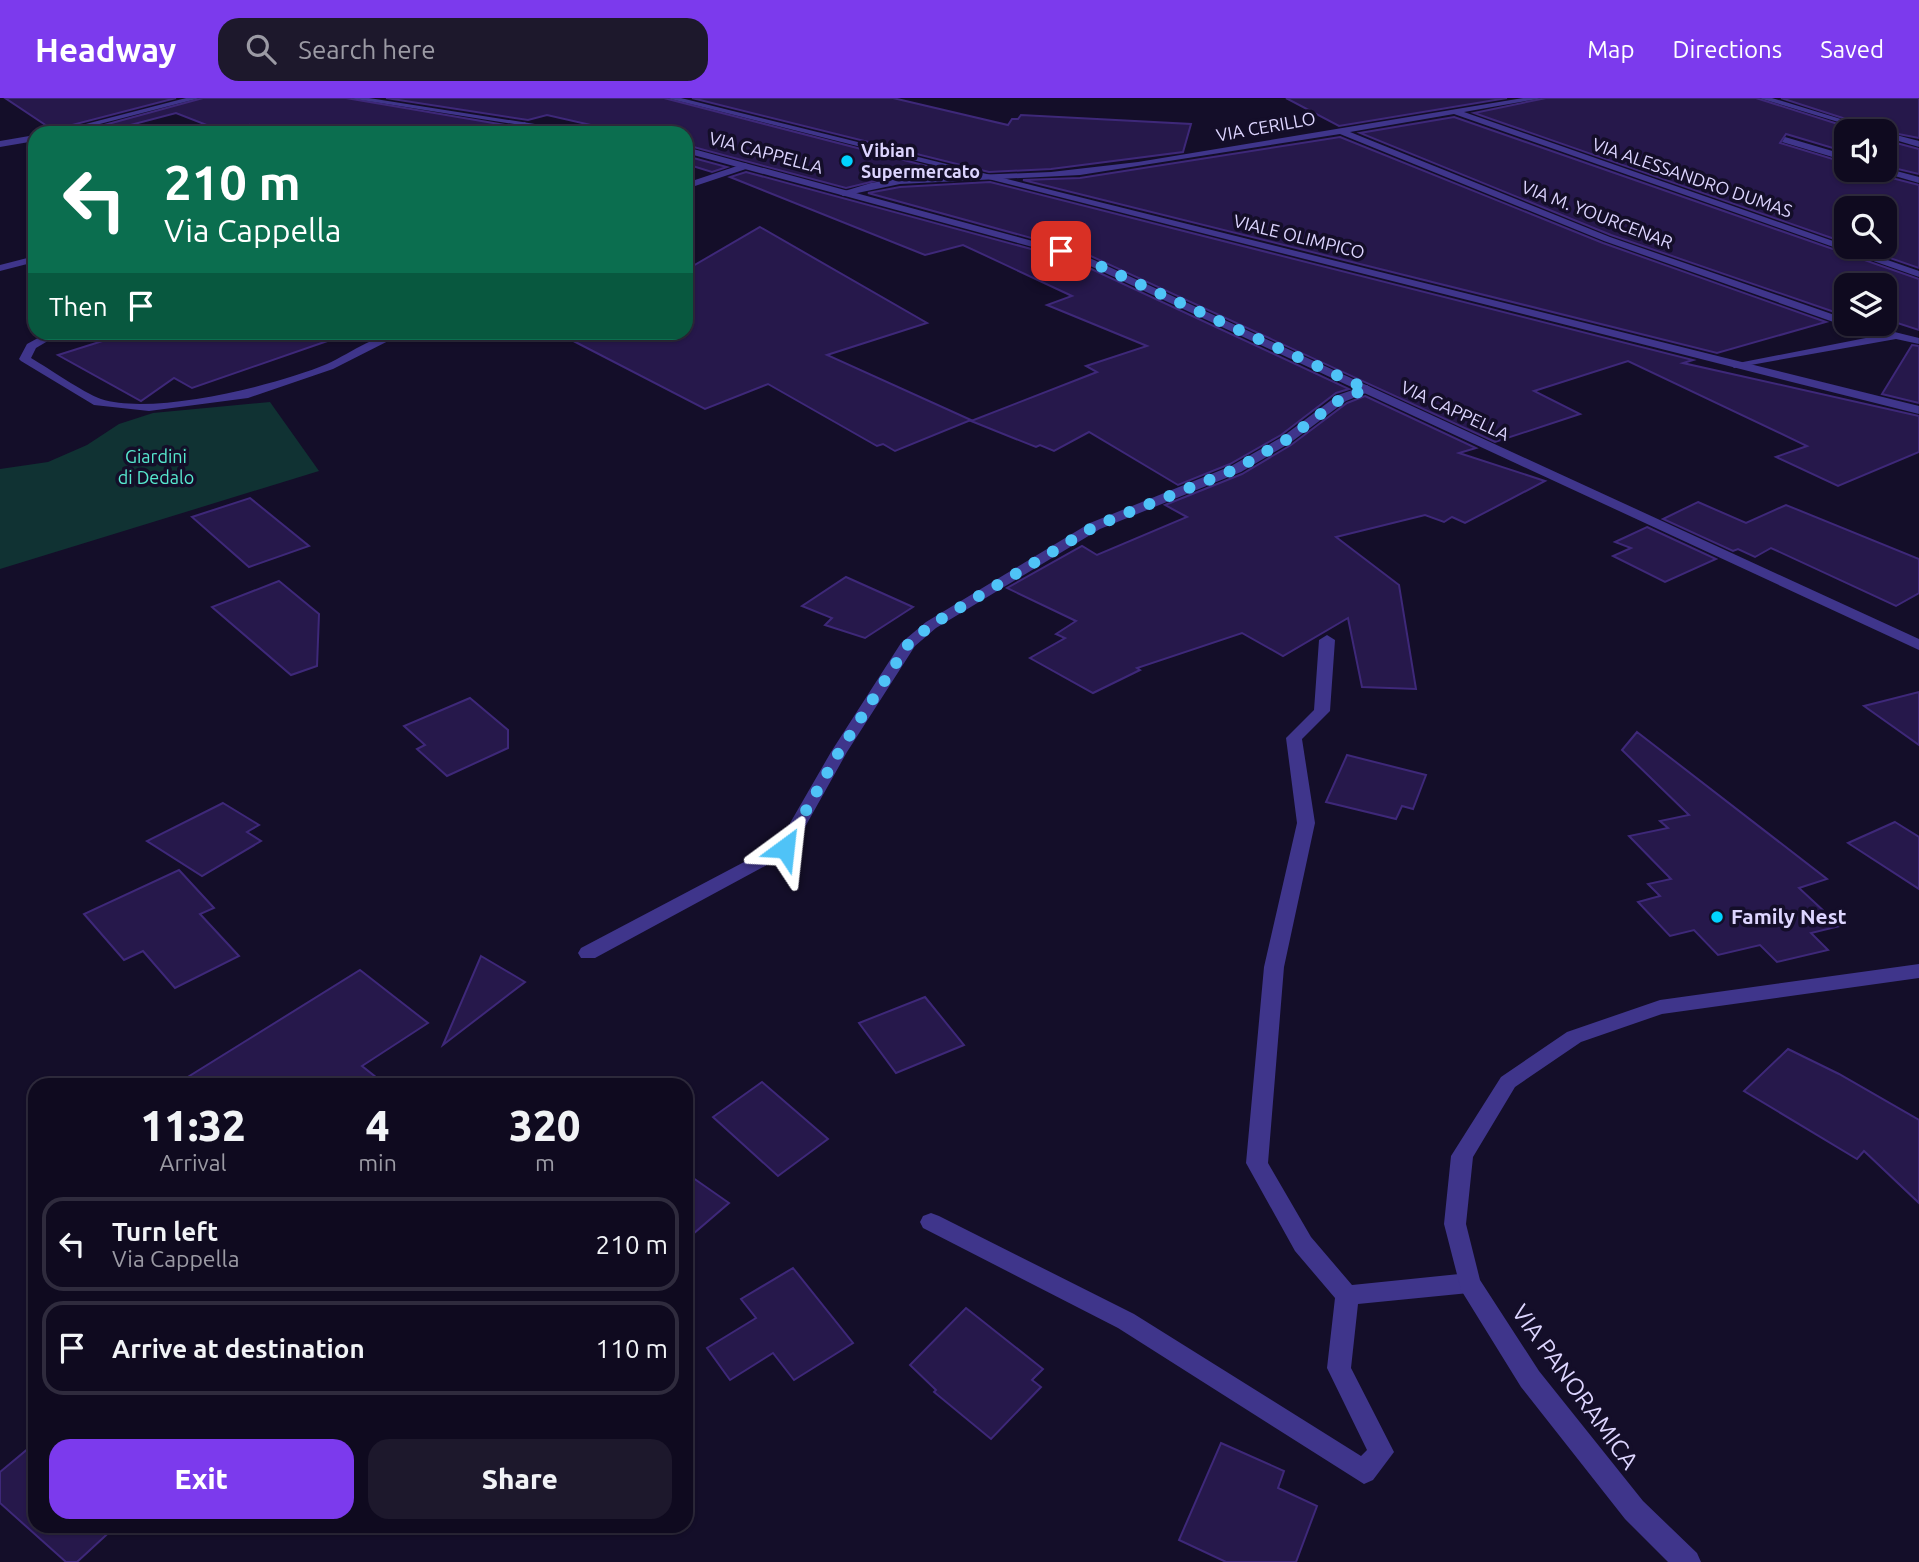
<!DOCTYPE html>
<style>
:root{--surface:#0f0a1f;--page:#1d182c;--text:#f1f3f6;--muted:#9b9aa4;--line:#2f2b3d;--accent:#7c3aed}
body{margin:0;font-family:Ubuntu,sans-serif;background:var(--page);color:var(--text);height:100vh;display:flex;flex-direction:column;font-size:26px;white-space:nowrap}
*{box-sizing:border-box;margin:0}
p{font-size:23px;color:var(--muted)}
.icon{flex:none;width:38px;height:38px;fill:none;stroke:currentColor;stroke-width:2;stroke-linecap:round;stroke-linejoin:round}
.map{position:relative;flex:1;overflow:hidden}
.panel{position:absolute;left:28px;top:980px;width:665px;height:455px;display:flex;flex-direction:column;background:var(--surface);border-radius:21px;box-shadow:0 2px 5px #0004,0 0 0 2px var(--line)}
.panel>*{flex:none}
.top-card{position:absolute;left:28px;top:28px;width:665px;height:214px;border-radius:21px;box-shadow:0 2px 5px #0004,0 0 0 2px var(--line);background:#0b6e4f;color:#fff;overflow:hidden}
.fabs{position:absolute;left:1834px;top:21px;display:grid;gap:14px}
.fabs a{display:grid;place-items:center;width:63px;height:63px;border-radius:14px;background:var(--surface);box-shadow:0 2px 5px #0004,0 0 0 2px var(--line);font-size:35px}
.pin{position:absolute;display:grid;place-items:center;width:60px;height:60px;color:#fff;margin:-30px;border-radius:14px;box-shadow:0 4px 10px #0006}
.me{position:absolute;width:77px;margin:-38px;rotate:30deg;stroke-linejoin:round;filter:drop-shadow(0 0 5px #0008)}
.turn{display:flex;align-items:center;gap:24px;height:147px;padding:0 21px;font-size:32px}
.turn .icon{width:91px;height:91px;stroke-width:2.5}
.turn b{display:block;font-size:49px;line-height:60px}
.then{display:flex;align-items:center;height:66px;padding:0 21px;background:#0003;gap:14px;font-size:26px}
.eta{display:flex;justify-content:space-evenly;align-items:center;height:119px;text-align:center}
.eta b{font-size:42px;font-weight:800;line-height:49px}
.cta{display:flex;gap:14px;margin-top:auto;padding:14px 21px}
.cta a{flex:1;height:80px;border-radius:21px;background:var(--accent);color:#fff;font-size:28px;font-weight:800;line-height:80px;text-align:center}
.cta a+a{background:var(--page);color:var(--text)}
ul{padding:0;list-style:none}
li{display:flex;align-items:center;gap:21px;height:94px;margin:0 14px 10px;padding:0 7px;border:4px solid var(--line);border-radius:21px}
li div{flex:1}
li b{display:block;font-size:26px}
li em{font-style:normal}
header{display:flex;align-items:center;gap:42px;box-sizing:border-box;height:98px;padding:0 35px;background:var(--accent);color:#fff}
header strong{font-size:33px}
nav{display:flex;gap:38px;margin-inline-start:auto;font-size:24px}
.search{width:490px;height:63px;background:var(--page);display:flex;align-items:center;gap:18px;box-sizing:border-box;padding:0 24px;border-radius:21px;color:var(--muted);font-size:26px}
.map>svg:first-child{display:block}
.green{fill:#103233}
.building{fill:#26184b;stroke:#3e2879;stroke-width:2}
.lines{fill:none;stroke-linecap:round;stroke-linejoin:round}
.minor{fill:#3f358b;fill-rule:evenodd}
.tertiary{fill:#3f358b;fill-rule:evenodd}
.route{stroke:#4fc3f7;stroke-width:12;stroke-dasharray:0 21.6}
.poi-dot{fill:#01d3ff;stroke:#140e29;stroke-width:2.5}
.labels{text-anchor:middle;stroke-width:7;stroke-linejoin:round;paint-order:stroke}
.far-street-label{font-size:18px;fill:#ddd5ff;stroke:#140e29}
.far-poi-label{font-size:18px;font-weight:bold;fill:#ddd5ff;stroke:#140e29;text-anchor:start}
.far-park-label{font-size:18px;fill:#57e9cf;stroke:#140e29}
.poi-label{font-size:21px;font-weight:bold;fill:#ddd5ff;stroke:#140e29;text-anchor:start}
.near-street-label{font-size:24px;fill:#ddd5ff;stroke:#140e29}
</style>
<header>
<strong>Headway</strong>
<div class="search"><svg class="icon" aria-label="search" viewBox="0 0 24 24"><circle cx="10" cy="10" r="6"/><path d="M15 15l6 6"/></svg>Search here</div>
<nav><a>Map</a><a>Directions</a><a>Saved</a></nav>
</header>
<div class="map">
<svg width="1919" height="1464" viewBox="0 0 1919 1464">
<rect width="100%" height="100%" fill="#140e29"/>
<!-- green -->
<path class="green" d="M270 304 319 373 0 471V371L48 364 87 347 119 326 153 315Z"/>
<!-- building -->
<g class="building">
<path d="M5 0H176L53 32Z"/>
<path d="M203 0H346L505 27 481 35H250L249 27 222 33 176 15 100 35H75Z"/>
<path d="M386 0H664L954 75 900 77 846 90 686 47V35H626L547 17 528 22Z"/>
<path d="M692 0H893L1008 27 1012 21H1018L1021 17 1191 26 1183 54 1051 71 989 74Z"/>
<path d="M1286 0H1507L1339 28Z"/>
<path d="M1546 0H1756L1860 33H1846V54L1786 36 1780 45 1846 65V72H1878L1880 77 1919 87V170L1858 149H1885V110H1846V145L1474 15Z"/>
<path d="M1781 0H1919V40L1883 33Z"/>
<path d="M1454 19 1919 181V232L1885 221V187H1846V218L1611 137 1360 35Z"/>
<path d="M1340 39 1603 145 1826 224 1717 255 1023 82 1080 80Z"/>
<path d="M1885 42 1919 51V76L1885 68Z"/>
<path d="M686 58 727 69 712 74 686 66Z"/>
<path d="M746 74 1072 162 1349 291 1336 295 1281 337 1230 366 1178 387 1089 334 1054 353 1040 347 1036 349 971 323 1097 274 1086 268 1147 248 1047 207 1072 198 963 147 925 157 730 79Z"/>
<path d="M990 84 1693 262 1683 265 1919 318V354L1838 388 1776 359 1807 348 1628 263 1534 293 1580 316 1495 344 1082 154 868 95 900 89Z"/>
<path d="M760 129 927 225 827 257 971 322 895 353 883 346 877 348 768 286 705 311 556 234H686V172Z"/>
<path d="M131 234H335L336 240 192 290 174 280 141 303 58 257Z"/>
<path d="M1912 247 1919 248V305L1882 296Z"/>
<path d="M1365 298 1476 350 1459 355 1545 383 1465 425 1452 419 1444 424 1425 417 1336 439 1399 487 1416 591 1362 589 1348 520 1283 558 1242 535 1137 570 1140 572 1093 595 1030 560 1065 540 1056 536 1076 523 1007 490 1082 448 1097 457 1187 419 1165 407 1242 376 1291 347 1347 305Z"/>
<path d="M250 400 309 448 249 469 192 419Z"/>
<path d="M1698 404 1746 425 1786 407 1919 461V495L1896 508 1771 450 1755 459 1738 451 1733 453 1663 421Z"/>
<path d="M1647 429 1716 461 1665 484 1613 458 1631 450 1615 444Z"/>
<path d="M846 479 913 509 865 540 825 527 832 520 802 508Z"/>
<path d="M279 483 319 516 317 568 291 577 212 509Z"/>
<path d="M1919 594V647L1864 608Z"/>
<path d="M470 600 508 632V650L447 678 417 651 425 647 404 628Z"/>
<path d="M1637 634 1827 781 1799 790 1840 828 1811 835 1828 852 1777 864 1760 847 1718 857 1694 832 1670 838 1638 804 1660 798 1648 786 1671 781 1629 738 1668 730 1660 723 1689 717 1622 652Z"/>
<path d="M1347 657 1426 677 1413 711 1402 708 1396 721 1326 704Z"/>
<path d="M223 705 259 727 247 734 261 743 202 778 147 743Z"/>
<path d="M1895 724 1919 739V791L1848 745Z"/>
<path d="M179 772 214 810 200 816 239 858 175 890 143 853 124 862 84 816Z"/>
<path d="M481 858 525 884 443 947Z"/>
<path d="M360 872 428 925 362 968 386 987H175Z"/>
<path d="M925 899 964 947 896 975 859 925Z"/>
<path d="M1788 951 1839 976 1919 1022V1105L1864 1053 1857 1061 1744 993Z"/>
<path d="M762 984 828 1041 778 1078 713 1019Z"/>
<path d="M686 1075 729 1105 686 1142Z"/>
<path d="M793 1170 853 1245 794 1282 773 1255 730 1282 707 1250 756 1220 741 1201Z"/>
<path d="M966 1210 1043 1271 1032 1282 1041 1289 991 1341 934 1294 936 1292 910 1267Z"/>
<path d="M35 1345V1428H116L77 1464H66L0 1405V1374Z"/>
<path d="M1221 1345 1284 1373 1278 1390 1317 1408 1296 1464H1226L1179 1442Z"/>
</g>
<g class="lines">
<!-- minor -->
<g class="minor">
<path d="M186 0H200L65 35H51Z"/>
<path d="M1523 0H1543L1464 14 1919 173V179L1454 16 1350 34 1610 139 1846 221V226H1862L1919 240V246L1896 241 1734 270 1732 268 1738 265 1881 237 1842 227 1604 143 1340 36 1080 77 900 86 843 98 838 95 871 85 900 80 1051 74 1138 64Z"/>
<path d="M1759 0H1772L1880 33H1868Z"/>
<path d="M525 24 528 28 502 35H488Z"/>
<path d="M1885 34 1919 43V49L1885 39Z"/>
<path d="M35 37V43L0 49V43Z"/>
<path d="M1785 39 1846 57V63L1782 44Z"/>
<path d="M746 65 749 70 686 91V85Z"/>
<path d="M1885 70 1919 79V85L1881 74 1880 72Z"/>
<path d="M35 158V164L0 173V167Z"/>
<path d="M49 234H63L36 250 31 260C50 271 82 294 101 301 153 318 277 287 327 266 353 254 378 234 406 234L333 271 248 300 149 313 94 307 21 263 19 261 27 246Z"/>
<path d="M1367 287 1373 291 1371 293 1346 303 1290 345 1241 374 1100 431 936 530 915 548 847 654 791 754 595 860H581L578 855 581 850 778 746 831 654 901 545 926 524 1090 425 1231 368 1282 339 1338 297Z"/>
<path d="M1327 537 1335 542 1330 613 1302 641 1315 725 1284 869 1268 1065 1311 1139 1352 1187 1469 1175 1477 1178 1481 1185 1477 1192 1469 1195 1358 1206 1351 1270 1394 1354 1373 1382 1364 1386 1118 1230 923 1130 920 1124 923 1118 931 1115 939 1118 1134 1216 1361 1358 1367 1352 1327 1270 1335 1200 1295 1153 1246 1065 1264 869 1297 725 1286 640 1314 612 1319 542Z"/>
</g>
<!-- tertiary -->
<g class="tertiary">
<path d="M349 0H369L592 35H571Z"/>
<path d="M667 0H681L1919 308V316Z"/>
<path d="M686 49 1081 156 1919 541V552L1073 160 686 55Z"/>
<path d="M1919 866V880L1662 916 1581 944 1515 989 1473 1059 1466 1126 1480 1182 1539 1273 1643 1403 1697 1455 1701 1464H1668L1625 1421 1521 1289 1461 1192 1444 1126 1451 1058 1501 979 1567 934 1660 902Z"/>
</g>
</g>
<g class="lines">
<!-- route -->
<path class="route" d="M785 750 839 654 909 545 931 527 1095 428 1236 371 1286 342 1342 300 1367 291 1098 167 1061 153"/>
</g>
<!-- markers -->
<g class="poi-dot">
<circle cx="847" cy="63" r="7"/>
<circle cx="1717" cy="819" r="7"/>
</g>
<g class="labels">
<!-- far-street labels -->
<g class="far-street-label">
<text transform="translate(1266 29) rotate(-10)" y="6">VIA CERILLO</text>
<text transform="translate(766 55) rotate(15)" y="6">VIA CAPPELLA</text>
<text transform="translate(1692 80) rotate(19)" y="6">VIA ALESSANDRO DUMAS</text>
<text transform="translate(1597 117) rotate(21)" y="6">VIA M. YOURCENAR</text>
<text transform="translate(1299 139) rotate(14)" y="6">VIALE OLIMPICO</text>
<text transform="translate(1455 313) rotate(25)" y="6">VIA CAPPELLA</text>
</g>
<!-- far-poi labels -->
<g class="far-poi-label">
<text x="861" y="59">Vibian<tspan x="861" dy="21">Supermercato</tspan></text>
</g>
<!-- far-park labels -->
<g class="far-park-label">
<text x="156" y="365">Giardini<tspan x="156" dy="21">di Dedalo</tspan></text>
</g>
<!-- poi labels -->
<g class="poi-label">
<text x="1731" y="826">Family Nest</text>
</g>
<!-- near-street labels -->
<g class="near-street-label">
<text transform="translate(1575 1289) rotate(54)" y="8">VIA PANORAMICA</text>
</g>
</g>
</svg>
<div class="fabs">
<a><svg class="icon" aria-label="sound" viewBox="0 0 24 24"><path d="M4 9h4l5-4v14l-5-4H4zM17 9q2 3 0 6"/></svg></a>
<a><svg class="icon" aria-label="search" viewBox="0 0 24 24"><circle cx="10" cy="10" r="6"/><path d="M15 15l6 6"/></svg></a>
<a><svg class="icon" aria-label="layers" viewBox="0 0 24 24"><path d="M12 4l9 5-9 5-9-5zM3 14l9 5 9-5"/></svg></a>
</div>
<div class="pin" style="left:1061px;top:153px;background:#d93025"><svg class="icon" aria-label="arrive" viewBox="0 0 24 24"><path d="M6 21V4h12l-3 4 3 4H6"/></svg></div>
<svg class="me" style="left:785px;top:750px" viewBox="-20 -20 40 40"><path d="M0-17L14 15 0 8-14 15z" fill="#4fc3f7" stroke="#fff" stroke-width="4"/></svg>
<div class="top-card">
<div class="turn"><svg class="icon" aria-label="left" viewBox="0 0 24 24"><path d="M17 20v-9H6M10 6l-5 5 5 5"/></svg><div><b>210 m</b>Via Cappella</div></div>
<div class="then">Then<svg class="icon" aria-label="arrive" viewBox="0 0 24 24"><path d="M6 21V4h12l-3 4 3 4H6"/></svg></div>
</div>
<section class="panel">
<div class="eta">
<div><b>11:32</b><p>Arrival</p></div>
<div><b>4</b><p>min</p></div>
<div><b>320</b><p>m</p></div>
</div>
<ul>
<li><svg class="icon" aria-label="left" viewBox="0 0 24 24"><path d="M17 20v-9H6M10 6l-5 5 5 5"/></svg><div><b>Turn left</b><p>Via Cappella</p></div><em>210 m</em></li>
<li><svg class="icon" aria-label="arrive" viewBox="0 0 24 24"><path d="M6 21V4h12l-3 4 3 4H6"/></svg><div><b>Arrive at destination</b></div><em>110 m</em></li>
</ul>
<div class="cta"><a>Exit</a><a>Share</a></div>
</section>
</div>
